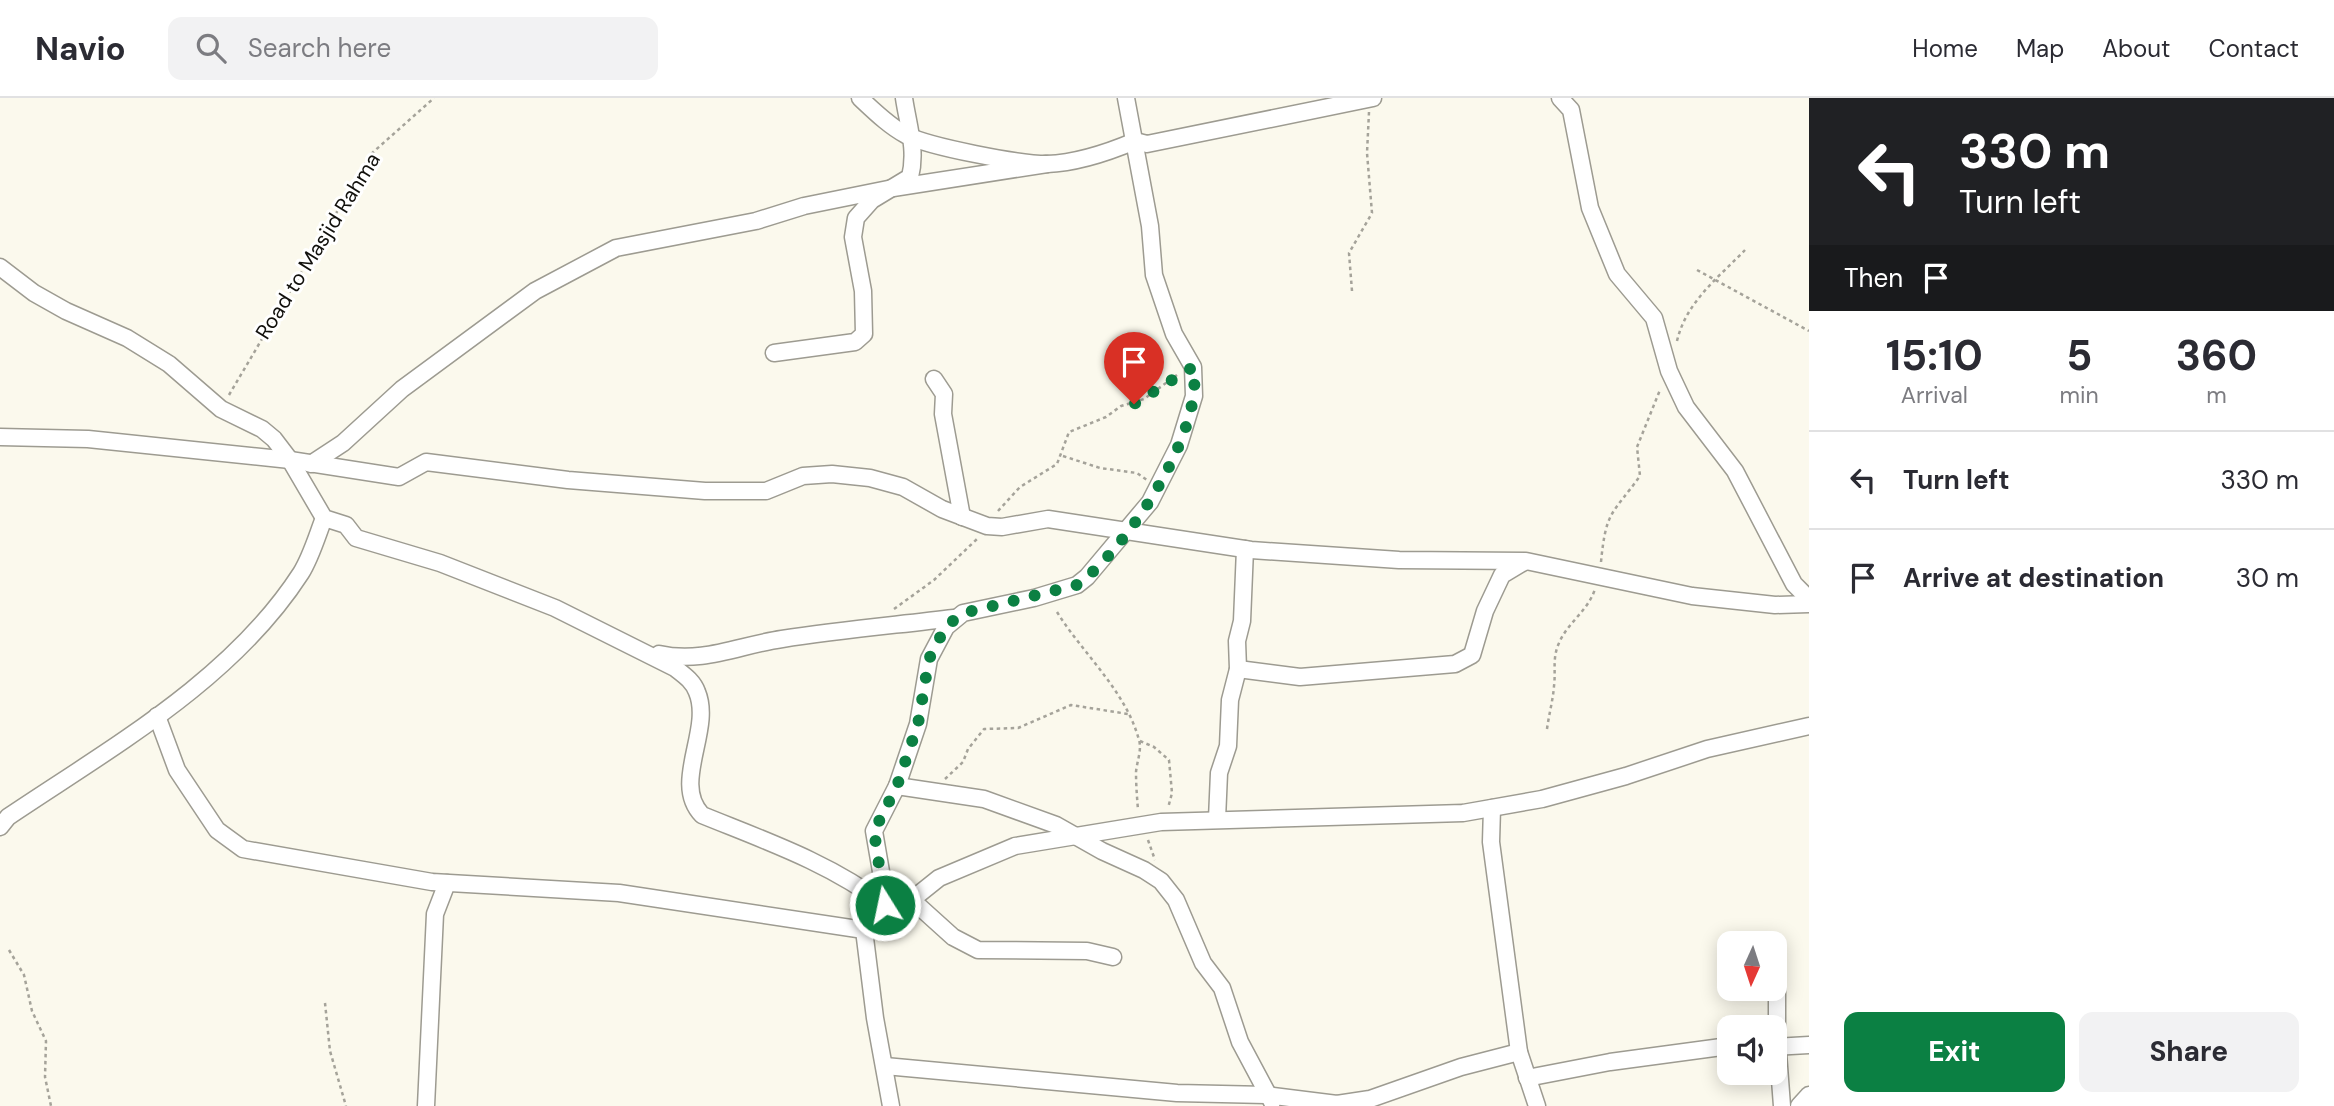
<!DOCTYPE html>
<style>
:root{--surface:#fff;--page:#f2f2f3;--text:#2b2b33;--muted:#7c7c81;--line:#e1e1e2;--accent:#0b8043}
body{margin:0;font-family:"DM Sans",sans-serif;background:var(--page);color:var(--text);height:100vh;display:flex;flex-direction:column;font-size:26px;white-space:nowrap}
*{box-sizing:border-box;margin:0}
p{font-size:23px;color:var(--muted)}
.icon{flex:none;width:38px;height:38px;fill:none;stroke:currentColor;stroke-width:2;stroke-linecap:round;stroke-linejoin:round}
.map{position:relative;flex:1;overflow:hidden}
.side{display:flex;flex-direction:column;background:var(--surface);width:525px}
.side>*{flex:none}
.guide{background:#202124;color:#fff;overflow:hidden}
.needle{width:46px;rotate:183deg}
.controls{position:absolute;left:1717px;top:833px;display:grid;gap:14px}
.controls a{display:grid;place-items:center;width:70px;height:70px;border-radius:14px;background:var(--surface);box-shadow:0 4px 18px #0003;font-size:35px}
.pin{position:absolute;display:grid;place-items:center;width:60px;height:60px;color:#fff;margin:-72px -30px;border-radius:50% 50% 50% 0;rotate:-45deg;box-shadow:0 0 7px #0007}
.pin .icon{rotate:45deg}
.me{position:absolute;width:77px;margin:-38px;rotate:350deg;stroke-linejoin:round;filter:drop-shadow(0 0 5px #0008)}
.turn{display:flex;align-items:center;gap:24px;height:147px;padding:0 35px;font-size:32px}
.turn .icon{width:91px;height:91px;stroke-width:2.5}
.turn b{display:block;font-size:49px;line-height:60px}
.then{display:flex;align-items:center;height:66px;padding:0 35px;background:#0003;gap:14px;font-size:26px}
.eta{display:flex;justify-content:space-evenly;align-items:center;height:119px;text-align:center}
.eta b{font-size:42px;font-weight:700;line-height:49px}
.cta{display:flex;gap:14px;margin-top:auto;padding:14px 35px}
.cta a{flex:1;height:80px;border-radius:14px;background:var(--accent);color:#fff;font-size:28px;font-weight:700;line-height:80px;text-align:center}
.cta a+a{background:var(--page);color:var(--text)}
ul{padding:0;list-style:none}
li{display:flex;align-items:center;gap:21px;height:98px;padding:0 35px;border-top:2px solid var(--line)}
li div{flex:1}
li b{display:block;font-size:26px}
li em{font-style:normal}
header{display:flex;align-items:center;gap:42px;box-sizing:border-box;height:98px;padding:0 35px;background:var(--surface);border-bottom:2px solid var(--line)}
header strong{font-size:33px}
nav{display:flex;gap:38px;margin-inline-start:auto;font-size:24px}
.search{width:490px;height:63px;background:var(--page);display:flex;align-items:center;gap:18px;box-sizing:border-box;padding:0 24px;border-radius:14px;color:var(--muted);font-size:26px}
main{display:flex;flex:1;min-height:0}
.map>svg:first-child{display:block}
.lines{fill:none;stroke-linecap:round;stroke-linejoin:round}
.minor-casing{stroke:#9d9b91;stroke-width:19}
.path{stroke:#a5a39a;stroke-width:2.5;stroke-dasharray:3.5 3.5;stroke-linecap:butt}
.minor{stroke:#fff;stroke-width:16}
.route{stroke:#0b8043;stroke-width:12;stroke-dasharray:0 21.6}
.labels{text-anchor:middle;stroke-width:6;stroke-linejoin:round;paint-order:stroke}
.street-label{font-size:21px;fill:#11100c;stroke:#fff}
</style>
<header>
<strong>Navio</strong>
<div class="search"><svg class="icon" aria-label="search" viewBox="0 0 24 24"><circle cx="10" cy="10" r="6"/><path d="M15 15l6 6"/></svg>Search here</div>
<nav><a>Home</a><a>Map</a><a>About</a><a>Contact</a></nav>
</header>
<main>
<div class="map">
<svg width="1809" height="1008" viewBox="0 0 1809 1008">
<rect width="100%" height="100%" fill="#fbf9ed"/>
<g class="lines">
<defs>
<g id="minor">
<path d="M860 0C874 13 889 28 906 37 930 49 1019 66 1047 66 1075 65 1109 54 1135 43"/>
<path d="M1560 0 1571 12 1590 110 1617 176 1654 220 1669 273 1686 309 1735 373 1794 486 1809 501"/>
<path d="M1135 43 1147 46 1373 0"/>
<path d="M0 169 34 195 66 213 127 240 169 266 221 311 262 331 274 341 290 362 324 420 346 427 356 440 440 465 555 510 675 570C684 577 693 583 697 594 713 632 671 685 702 717 766 743 830 765 885 807"/>
<path d="M774 255 855 244 864 236 863 193 853 139 856 120 872 102 910 79C917 52 908 27 904 0"/>
<path d="M934 281 944 296 943 316 962 419"/>
<path d="M0 339 88 341 290 362 399 379 426 364 568 382 705 393H766L803 378 832 376 870 380 903 389 942 411 987 428 1002 429 1048 421 1251 452 1399 462 1526 463 1692 498 1775 507 1809 506"/>
<path d="M311 366 343 345 402 291 535 193 616 150 756 123 804 108 893 90 1047 66"/>
<path d="M659 556C702 566 740 547 782 541 839 532 897 527 954 520"/>
<path d="M1238 571 1300 579 1455 566 1472 557 1485 513 1502 477 1524 464"/>
<path d="M157 618 177 672 217 732 243 751 432 784 619 795 864 832"/>
<path d="M897 688 984 701 1056 727 1102 753 1144 772 1161 783 1176 802 1203 865 1222 890 1240 944 1272 1004"/>
<path d="M1492 710 1491 744 1519 954 1537 1008"/>
<path d="M1217 721 1219 675 1228 648 1230 602 1238 571 1237 543 1242 523 1245 451"/>
<path d="M0 729 8 719C112 649 232 582 301 475 311 459 317 438 324 420"/>
<path d="M912 802 953 839 978 852 1087 853 1113 859"/>
<path d="M889 820 939 780 1015 748 1161 724 1463 715 1542 701 1626 678 1707 651 1809 628"/>
<path d="M1777 859V942L1782 1008"/>
<path d="M1774 949 1809 947"/>
<path d="M885 968 1177 995 1266 997 1337 1006 1370 1001 1461 969 1519 954"/>
<path d="M1527 980 1610 964 1729 948"/>
<path d="M426 1008 435 816 447 785"/>
<path d="M891 1008 875 920 864 832 889 820 874 733 897 688 918 626 929 561 946 529 963 515 1034 500 1077 487 1087 479 1150 404 1179 347 1194 298 1193 269 1174 236 1154 177 1150 128 1126 0"/>
<path d="M1799 1008 1809 997"/>
</g>
</defs>
<!-- minor casing -->
<use href="#minor" class="minor-casing"/>
<!-- path -->
<g class="path">
<path d="M1697 172 1809 233"/>
<path d="M1352 193 1349 155 1372 115 1367 55 1369 14"/>
<path d="M1677 243C1686 204 1718 180 1745 152"/>
<path d="M229 297 371 56 434 0"/>
<path d="M1063 358 1100 370 1137 375 1147 382"/>
<path d="M998 413 1020 389 1057 366 1069 334 1106 319 1121 308 1144 301 1177 277"/>
<path d="M1601 464C1606 412 1612 417 1640 378L1637 349 1660 292"/>
<path d="M894 511 934 482 977 441"/>
<path d="M1057 514C1083 556 1126 593 1139 642 1142 652 1137 663 1136 674 1136 687 1137 699 1138 712"/>
<path d="M1547 631C1549 616 1553 602 1554 588 1556 573 1552 560 1559 545 1568 524 1588 513 1595 491"/>
<path d="M1140 643 1154 649 1169 662 1172 695 1168 710"/>
<path d="M945 681 963 664 968 651 984 631 1018 630 1071 607 1128 616"/>
<path d="M1148 742 1155 762"/>
<path d="M9 852 24 877 32 913 46 943 45 979 51 1008"/>
<path d="M325 905 330 953 346 1008"/>
</g>
<!-- minor -->
<use href="#minor" class="minor"/>
</g>
<g class="lines">
<!-- route -->
<path class="route" d="M885 807 874 733 897 688 918 626 929 561 946 528 964 515 1077 487C1126 452 1206 332 1193 269L1134 306"/>
</g>
<g class="labels">
<!-- street labels -->
<g class="street-label">
<text transform="translate(318 148) rotate(-58)" y="7">Road to Masjid Rahma</text>
</g>
</g>
</svg>
<div class="controls">
<a><svg class="needle" viewBox="-14 -14 28 28"><path d="M0-13l5 13h-10z" fill="#e53935"/><path d="M0 13l5-13h-10z" fill="#7c7c81"/></svg></a>
<a><svg class="icon" aria-label="sound" viewBox="0 0 24 24"><path d="M4 9h4l5-4v14l-5-4H4zM17 9q2 3 0 6"/></svg></a>
</div>
<div class="pin" style="left:1134px;top:306px;background:#d93025"><svg class="icon" aria-label="arrive" viewBox="0 0 24 24"><path d="M6 21V4h12l-3 4 3 4H6"/></svg></div>
<svg class="me" style="left:885px;top:807px" viewBox="-20 -20 40 40"><circle r="17" fill="#0b8043" stroke="#fff" stroke-width="3"/><path d="M0-11L8 9 0 5-8 9z" fill="#fff"/></svg>
</div>
<section class="side">
<div class="guide">
<div class="turn"><svg class="icon" aria-label="left" viewBox="0 0 24 24"><path d="M17 20v-9H6M10 6l-5 5 5 5"/></svg><div><b>330 m</b>Turn left</div></div>
<div class="then">Then<svg class="icon" aria-label="arrive" viewBox="0 0 24 24"><path d="M6 21V4h12l-3 4 3 4H6"/></svg></div>
</div>
<div class="eta">
<div><b>15:10</b><p>Arrival</p></div>
<div><b>5</b><p>min</p></div>
<div><b>360</b><p>m</p></div>
</div>
<ul>
<li><svg class="icon" aria-label="left" viewBox="0 0 24 24"><path d="M17 20v-9H6M10 6l-5 5 5 5"/></svg><div><b>Turn left</b></div><em>330 m</em></li>
<li><svg class="icon" aria-label="arrive" viewBox="0 0 24 24"><path d="M6 21V4h12l-3 4 3 4H6"/></svg><div><b>Arrive at destination</b></div><em>30 m</em></li>
</ul>
<div class="cta"><a>Exit</a><a>Share</a></div>
</section>
</main>
